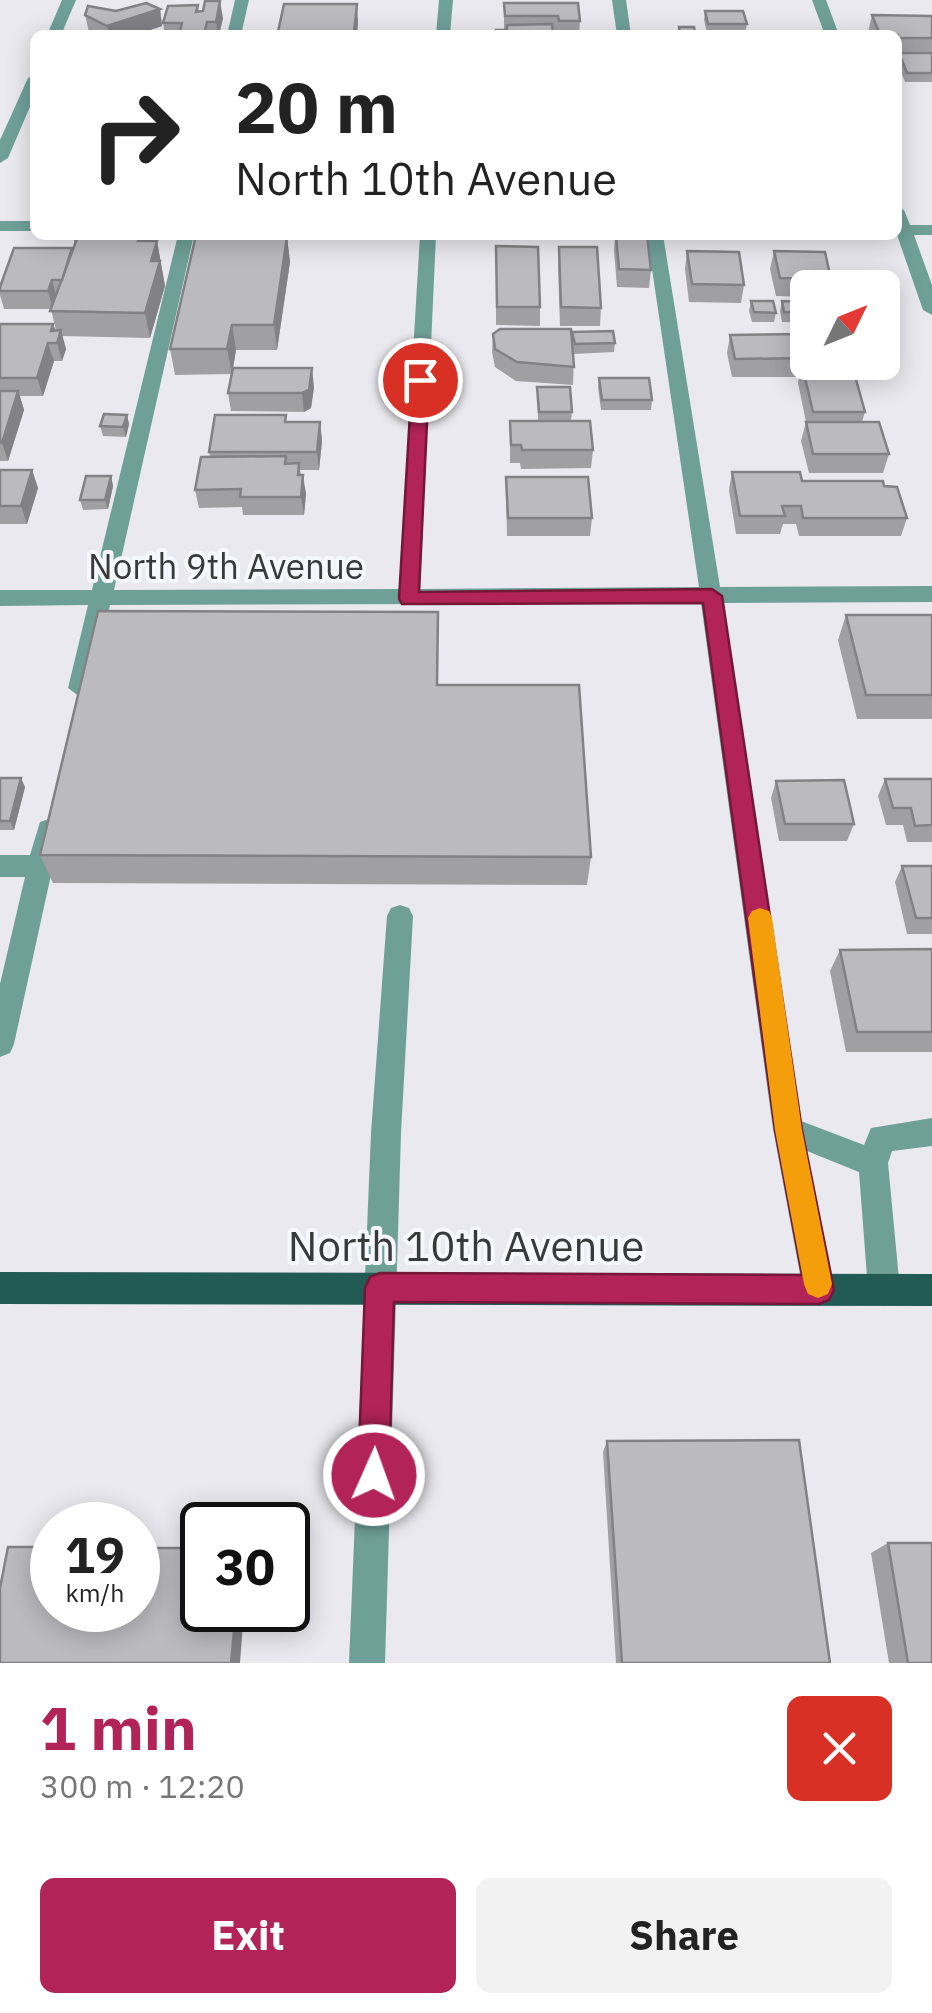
<!DOCTYPE html>
<meta charset="utf-8">
<style>
:root{--surface:#fff;--page:#f2f2f2;--text:#222;--muted:#767676;--accent:#b22357}
body{margin:0;font-family:"IBM Plex Sans",sans-serif;background:var(--page);color:var(--text);height:100vh;display:flex;flex-direction:column;font-size:38px;white-space:nowrap}
*{box-sizing:border-box;margin:0}
p{font-size:32px;color:var(--muted)}
.icon{flex:none;width:55px;height:55px;fill:none;stroke:currentColor;stroke-width:2;stroke-linecap:round;stroke-linejoin:round}
.map{position:relative;height:1663px;overflow:hidden}
.side{display:flex;flex-direction:column;background:var(--surface);flex:1}
.side>*{flex:none}
.top-card{position:absolute;left:30px;top:30px;width:872px;height:210px;border-radius:15px;box-shadow:0 5px 25px #0003;background:#fff;color:var(--text);overflow:hidden}
.needle{width:65px;rotate:47deg}
.fabs{position:absolute;left:790px;top:270px;display:grid;gap:20px}
.fabs a{display:grid;place-items:center;width:110px;height:110px;border-radius:15px;background:var(--surface);box-shadow:0 5px 25px #0003;font-size:50px}
.speed{position:absolute;left:30px;top:1502px;display:flex;gap:20px;font-size:50px;font-weight:700;text-align:center}
.speed>*{display:grid;place-content:center;width:130px;height:130px;border-radius:50%;background:var(--surface);box-shadow:0 5px 25px #0003;line-height:1}
.speed small{font-size:25px;font-weight:400}
.speed .limit{border:5px solid #111;border-radius:15px;background:#fff;color:#111}
.pin{position:absolute;display:grid;place-items:center;width:85px;height:85px;color:#fff;margin:-42px;border:5px solid #fff;border-radius:50%;box-shadow:0 2px 10px #0007}
.me{position:absolute;width:110px;margin:-55px;rotate:2deg;stroke-linejoin:round;filter:drop-shadow(0 0 8px #0008)}
.turn{display:flex;align-items:center;gap:35px;height:210px;padding:0 40px;font-size:45px}
.turn .icon{width:130px;height:130px;stroke-width:2.5}
.turn b{display:block;font-size:70px;line-height:85px}
.round{display:grid;place-items:center;flex:none;width:105px;height:105px;border-radius:15px;background:var(--page)}
.summary{display:flex;align-items:center;justify-content:space-between;height:170px;padding:0 40px}
h1{font-size:60px;font-weight:800;line-height:75px;color:var(--accent)}
.primary-button{display:flex;gap:20px;margin-top:auto;padding:20px 40px}
.primary-button a{flex:1;height:115px;border-radius:15px;background:var(--accent);color:#fff;font-size:40px;font-weight:800;line-height:115px;text-align:center}
.primary-button a+a{background:var(--page);color:var(--text)}
.map>svg:first-child{display:block}
.lines{fill:none;stroke-linecap:round;stroke-linejoin:round}
.minor{fill:#6fa098;fill-rule:evenodd}
.major{fill:#215b53;fill-rule:evenodd}
.wall{fill:#a0a0a4}
.shaded-wall{fill:#828286}
.building{fill:#bababf;stroke:#828286;stroke-width:2.5}
.route{fill:#b22357;stroke:#741739;stroke-width:2.5}
.slow{fill:#f59e0b}
.labels{text-anchor:middle;stroke-width:8;stroke-linejoin:round;paint-order:stroke}
.street-label{font-size:35px;fill:#39393b;stroke:#f6f7fc}
.near-street-label{font-size:42px;fill:#39393b;stroke:#f6f7fc}
</style>
<div class="map">
<svg width="932" height="1663" viewBox="0 0 932 1663">
<rect width="100%" height="100%" fill="#e9e9ef"/>
<g class="lines">
<!-- minor -->
<g class="minor">
<path d="M62 0H76L61 35H47Z"/>
<path d="M235 0H249L241 35H227Z"/>
<path d="M439 0H453L450 35H436Z"/>
<path d="M612 0H626L631 35H617Z"/>
<path d="M812 0H826L839 35H825Z"/>
<path d="M35 74V95L8 158 0 163V140L28 78Z"/>
<path d="M898 208 904 210 910 225H932V235H914L932 285V315L923 310 897 235Z"/>
<rect x="0" y="221" width="35" height="10"/>
<path d="M178 235H194L114 590 399 589 420 235H436L420 589 699 587 647 235H663L720 587 932 586V602L723 603 801 1121 864 1145 871 1128 932 1118V1146L892 1151 888 1163 900 1290 895 1301 884 1306 873 1301 868 1290 859 1172 807 1151 835 1290 830 1301 819 1306 808 1301 803 1290 773 1129 701 603 110 605 92 688 80 697 68 688 88 605 0 606V590H92Z"/>
<path d="M49 819 58 822 61 829 14 1044 10 1053 0 1057V984L25 877H0V855H30L40 822Z"/>
<path d="M400 905 409 908 413 916 401 1133 385 1663H349L371 1133 387 916 391 908Z"/>
</g>
<!-- major -->
<path class="major" d="M0 1272 932 1274V1306L0 1304Z"/>
</g>
<!-- wall -->
<g class="wall">
<path d="M504 3 580 21 579 35H557V33H553V35H496L504 30Z"/>
<path d="M198 5 199 11 223 18 219 35H165L163 23Z"/>
<path d="M160 9 162 26 135 35H95L89 32 85 15 116 11Z"/>
<path d="M705 11 747 24 745 33H707L704 20Z"/>
<path d="M872 15 932 16V82H905L898 64V35H869L868 32Z"/>
<path d="M358 21 357 35H279L278 32Z"/>
<path d="M679 27 695 33V35H678Z"/>
<path d="M73 235 157 241 165 286 150 338 62 336 66 349 62 361H54L43 396H20L24 410 8 461H0V324H53L56 331 51 309H4L0 295V287L73 251 75 245Z"/>
<path d="M261 235V237H287L290 262 277 350H236L233 368 314 387 311 408 304 412 231 411 228 393 231 374 175 375 170 349Z"/>
<path d="M615 235 651 270 649 288 617 287 614 251Z"/>
<path d="M496 246 540 307V326L496 325Z"/>
<path d="M559 247 601 308 600 326H560L558 265Z"/>
<path d="M687 251 744 285 741 303 689 302 685 269Z"/>
<path d="M774 251 831 279 829 288H808V297L776 296 770 269Z"/>
<path d="M751 301 776 313 774 322H752L749 311Z"/>
<path d="M782 301 806 313 804 322H782L780 311Z"/>
<path d="M572 332 615 343 614 352 574 354 573 385 516 381 495 367 492 352 493 334 572 340Z"/>
<path d="M808 334V362H844L843 365 865 412 862 422 889 454 883 473H809L801 441 806 422 798 383 799 377H732L727 353 730 335Z"/>
<path d="M599 378 652 400 651 410H601L598 387Z"/>
<path d="M537 387 572 412 571 421 593 450 591 468 521 469 520 463H510V421H538Z"/>
<path d="M127 415 129 424 126 437 103 436 100 426Z"/>
<path d="M287 422H320L322 441 319 470H300L306 494 304 515H243L242 507 199 508 195 490 210 457 209 452Z"/>
<path d="M0 470H32L38 488 27 524H0Z"/>
<path d="M732 472 802 481 884 486 907 518 901 536H799L796 524H783L780 534H736L729 490Z"/>
<path d="M111 476 113 486 108 509 83 510 80 500Z"/>
<path d="M506 477 592 518 590 536H507Z"/>
<path d="M438 612V685L591 857 587 885 53 883 40 855Z"/>
<path d="M846 615H932V719H857L838 640Z"/>
<path d="M0 778 25 787 14 830H0Z"/>
<path d="M885 779H932V842H907L903 825H886L878 796Z"/>
<path d="M776 781 854 824 847 841H779L771 798Z"/>
<path d="M902 866H932V934H907L895 882Z"/>
<path d="M932 949V1052H846L830 971 840 950Z"/>
<path d="M607 1441 830 1663H616L603 1452Z"/>
<path d="M888 1543 932 1663H889L871 1553Z"/>
</g>
<!-- shaded-wall -->
<g class="shaded-wall">
<path d="M220 1 223 18 219 35H218L216 22Z"/>
<path d="M357 4 358 21 357 35H354Z"/>
<path d="M160 9 162 26 135 35H109L107 26Z"/>
<path d="M140 235H146L149 250 138 241Z"/>
<path d="M287 237 290 262 277 350 274 325Z"/>
<path d="M157 241 165 286 150 338 145 313 151 261Z"/>
<path d="M52 280 57 298 53 309 48 291Z"/>
<path d="M53 324 58 340 61 330 66 349 62 361 57 343 51 331Z"/>
<path d="M232 325 236 350 232 374 227 349Z"/>
<path d="M48 343 54 361 43 396 37 378Z"/>
<path d="M312 368 314 387 311 408 304 412 302 393Z"/>
<path d="M18 391 24 410 8 461 2 443Z"/>
<path d="M127 415 129 424 126 437 123 427Z"/>
<path d="M320 422 322 441 319 470 317 452Z"/>
<path d="M32 470 38 488 27 524 21 506Z"/>
<path d="M303 475 306 494 304 515 301 497Z"/>
<path d="M111 476 113 486 108 509 105 500Z"/>
<path d="M21 778 25 787 14 830 10 821Z"/>
<path d="M236 1610H244L240 1663H231Z"/>
</g>
<!-- building -->
<g class="building">
<path d="M205 1H220L216 22H207L204 35H179L182 23H163L168 6 198 5 196 12 203 11Z"/>
<path d="M146 3 160 9 107 26 85 15 88 6 116 11Z"/>
<path d="M504 3H578L580 21H559L558 16H505Z"/>
<path d="M284 4H357L354 32H278Z"/>
<path d="M705 11H743L747 24H708Z"/>
<path d="M872 15 932 16V38H898V35H880Z"/>
<path d="M552 24 553 33H545L546 35H496V30H507V25Z"/>
<path d="M679 27H694L695 33H680Z"/>
<path d="M899 53H932V73H907Z"/>
<path d="M73 235H140L138 241H157L151 261H160L145 313 50 311 78 236Z"/>
<path d="M196 235H258V237H287L274 325H232L227 349H170Z"/>
<path d="M616 235H647L651 270 619 269Z"/>
<path d="M496 246 538 247 540 307H497Z"/>
<path d="M559 247H597L601 308 561 307Z"/>
<path d="M14 248H72L62 280H52L48 291H0V287Z"/>
<path d="M687 251 739 252 744 285 692 284Z"/>
<path d="M774 251 825 252 831 279 780 278Z"/>
<path d="M751 301H773L776 313 754 312Z"/>
<path d="M782 301 804 302 806 313 784 312Z"/>
<path d="M0 324H53L51 331 61 330 57 343H48L37 378H0Z"/>
<path d="M500 329H571L574 367 517 362 495 349 493 334Z"/>
<path d="M613 331 615 343 575 344 572 332Z"/>
<path d="M808 334V358L735 359 730 335Z"/>
<path d="M802 365H852L865 412H813Z"/>
<path d="M233 368H312L309 390 302 393H228Z"/>
<path d="M599 378H649L652 400H602Z"/>
<path d="M537 387H570L572 412H539Z"/>
<path d="M0 391H18L2 443H0Z"/>
<path d="M104 414 127 415 123 427 100 426Z"/>
<path d="M215 415H286L285 422H320L317 452H209Z"/>
<path d="M510 421H590L593 450H522L521 445H511Z"/>
<path d="M806 422H879L889 454H813Z"/>
<path d="M286 456 285 464 299 463 298 475H303L301 497H240L241 489 195 490 201 457Z"/>
<path d="M0 470H32L21 506H0Z"/>
<path d="M732 472H800L802 481H883L884 486 897 487 907 518H803L801 506H782L785 516H740Z"/>
<path d="M86 476H111L105 500H80Z"/>
<path d="M506 477H588L592 518H508Z"/>
<path d="M98 611 438 612 437 685H579L591 857 40 855Z"/>
<path d="M846 615H932V695H866Z"/>
<path d="M0 778H21L10 821H0Z"/>
<path d="M885 779H932V825L915 826 911 808H893Z"/>
<path d="M844 780 854 824H785L776 781Z"/>
<path d="M902 866H932V918H916Z"/>
<path d="M932 949V1032H857L840 950Z"/>
<path d="M799 1440 830 1663H622L607 1441Z"/>
<path d="M888 1543H932V1663H908Z"/>
<path d="M8 1547H52V1610H138V1548H202V1610H236L231 1663H0V1588Z"/>
</g>
<!-- route -->
<path class="route" d="M420 375 429 380 419 592 712 589 722 596 802 1130 834 1290 829 1300 819 1304 394 1302 389 1475 384 1486 374 1491 363 1486 358 1475 365 1288 370 1277 380 1273 802 1275 775 1130 703 603 402 604 399 599 412 380Z"/>
<!-- slow -->
<path class="slow" d="M760 908 769 911 772 918 802 1130 832 1284 828 1294 818 1298 808 1294 804 1284 775 1130 748 918 752 911Z"/>
<g class="labels">
<!-- street labels -->
<g class="street-label">
<text x="226" y="579">North 9th Avenue</text>
</g>
<!-- near-street labels -->
<g class="near-street-label">
<text x="466" y="1261">North 10th Avenue</text>
</g>
</g>
</svg>
<div class="fabs">
<a><svg class="needle" viewBox="-14 -14 28 28"><path d="M0-13l5 13h-10z" fill="#e53935"/><path d="M0 13l5-13h-10z" fill="#767676"/></svg></a>
</div>
<div class="speed"><div>19<small>km/h</small></div><div class="limit">30</div></div>
<div class="pin" style="left:420px;top:380px;background:#d93025"><svg class="icon" aria-label="arrive" viewBox="0 0 24 24"><path d="M6 21V4h12l-3 4 3 4H6"/></svg></div>
<svg class="me" style="left:374px;top:1475px" viewBox="-20 -20 40 40"><circle r="17" fill="#b22357" stroke="#fff" stroke-width="3"/><path d="M0-11L8 9 0 5-8 9z" fill="#fff"/></svg>
<div class="top-card">
<div class="turn"><svg class="icon" aria-label="right" viewBox="0 0 24 24"><path d="M7 20v-9h11M14 6l5 5-5 5"/></svg><div><b>20 m</b>North 10th Avenue</div></div>
</div>
</div>
<section class="side">
<div class="summary"><div><h1>1 min</h1><p>300 m · 12:20</p></div><a class="round" style="background:#d93025;color:#fff"><svg class="icon" aria-label="close" viewBox="0 0 24 24"><path d="M6 6l12 12M18 6L6 18"/></svg></a></div>
<div class="primary-button"><a>Exit</a><a>Share</a></div>
</section>
